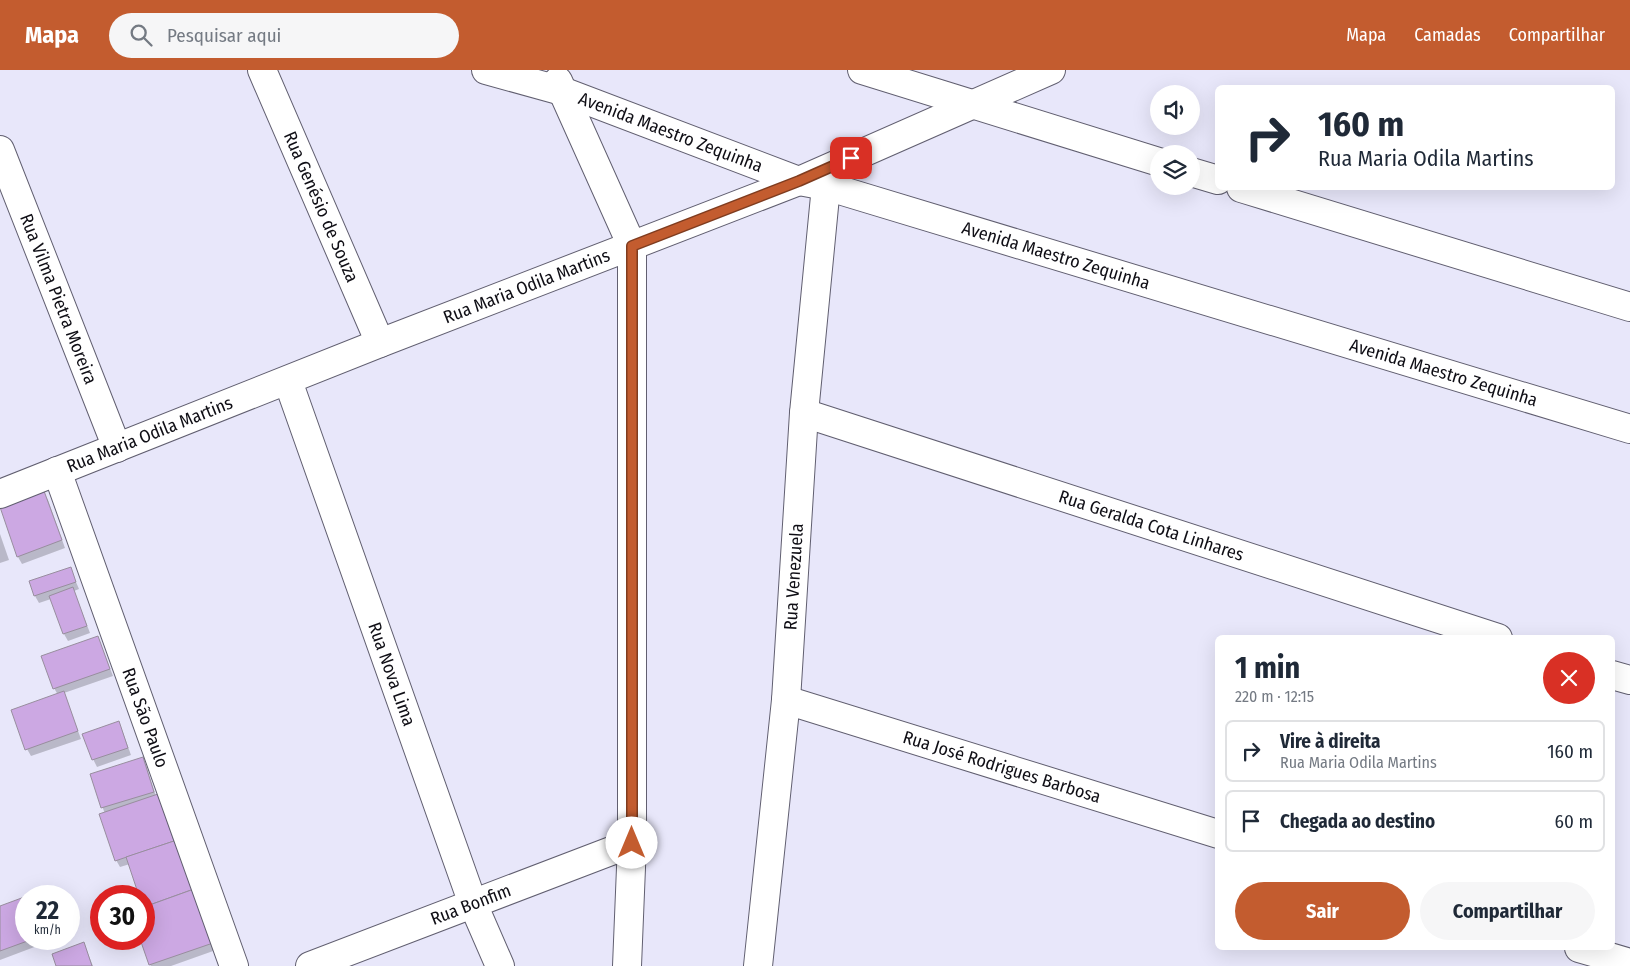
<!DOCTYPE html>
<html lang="pt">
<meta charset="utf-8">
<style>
:root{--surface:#fff;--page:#f6f6f7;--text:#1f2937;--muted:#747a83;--line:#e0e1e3;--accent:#c35c2f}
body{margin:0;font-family:"Fira Sans Condensed",sans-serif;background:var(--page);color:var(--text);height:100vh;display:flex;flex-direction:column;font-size:19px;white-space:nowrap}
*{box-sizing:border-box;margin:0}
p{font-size:16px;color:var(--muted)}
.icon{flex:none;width:28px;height:28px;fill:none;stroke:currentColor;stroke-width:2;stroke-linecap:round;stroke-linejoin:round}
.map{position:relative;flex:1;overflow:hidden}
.details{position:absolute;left:1215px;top:565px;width:400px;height:315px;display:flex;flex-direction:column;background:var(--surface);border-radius:8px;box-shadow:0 5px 20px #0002}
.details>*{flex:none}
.banner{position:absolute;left:1215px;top:15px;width:400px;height:105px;border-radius:8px;box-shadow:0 5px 20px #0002;background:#fff;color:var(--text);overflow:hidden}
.controls{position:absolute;left:1150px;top:15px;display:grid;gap:10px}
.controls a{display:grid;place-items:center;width:50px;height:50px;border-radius:50%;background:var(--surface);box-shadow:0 5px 20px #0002;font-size:25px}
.speed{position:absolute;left:15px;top:815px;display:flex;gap:10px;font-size:25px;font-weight:700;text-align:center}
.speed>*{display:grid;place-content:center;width:65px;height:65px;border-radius:50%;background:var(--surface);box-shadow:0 5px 20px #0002;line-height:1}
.speed small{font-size:12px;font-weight:400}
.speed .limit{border:8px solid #d22;background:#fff;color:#111}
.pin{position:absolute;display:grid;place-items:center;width:42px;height:42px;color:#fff;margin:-21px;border-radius:10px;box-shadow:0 2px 8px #0006}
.me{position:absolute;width:55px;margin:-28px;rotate:0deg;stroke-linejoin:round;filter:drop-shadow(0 0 4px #0008)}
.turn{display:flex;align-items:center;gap:18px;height:105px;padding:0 20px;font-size:22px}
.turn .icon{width:65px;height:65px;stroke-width:2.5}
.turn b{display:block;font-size:35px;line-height:42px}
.round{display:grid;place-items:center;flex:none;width:52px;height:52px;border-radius:26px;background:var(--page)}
.head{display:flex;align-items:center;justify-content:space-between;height:85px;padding:0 20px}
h1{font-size:30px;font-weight:700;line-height:38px}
.cta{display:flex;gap:10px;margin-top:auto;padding:10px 20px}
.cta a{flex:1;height:58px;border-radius:30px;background:var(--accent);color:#fff;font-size:20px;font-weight:700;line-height:58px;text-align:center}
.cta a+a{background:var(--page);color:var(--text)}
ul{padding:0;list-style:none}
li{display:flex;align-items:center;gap:15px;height:62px;margin:0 10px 8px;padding:0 10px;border:2px solid var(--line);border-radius:8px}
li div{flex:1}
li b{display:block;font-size:19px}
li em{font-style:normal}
header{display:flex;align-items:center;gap:30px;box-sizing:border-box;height:70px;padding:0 25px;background:var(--accent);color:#fff}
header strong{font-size:24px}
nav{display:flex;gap:28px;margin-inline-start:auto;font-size:18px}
.search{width:350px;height:45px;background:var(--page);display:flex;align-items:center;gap:12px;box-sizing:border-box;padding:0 18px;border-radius:28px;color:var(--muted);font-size:19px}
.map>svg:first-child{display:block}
.shadow{fill:#0003}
.building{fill:#cca8e3;stroke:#988e9e}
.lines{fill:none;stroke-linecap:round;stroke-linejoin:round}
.minor-casing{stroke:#615f70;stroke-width:30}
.minor{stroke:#fff;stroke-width:28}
.route-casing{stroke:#7f3c1f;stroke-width:12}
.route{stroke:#c35c2f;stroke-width:9}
.labels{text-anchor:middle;stroke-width:4;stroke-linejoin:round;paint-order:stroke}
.street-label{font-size:18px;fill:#0f0e15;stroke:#e8e7fa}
</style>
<header>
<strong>Mapa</strong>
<div class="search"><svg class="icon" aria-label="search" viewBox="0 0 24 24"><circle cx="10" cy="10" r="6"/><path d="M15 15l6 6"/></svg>Pesquisar aqui</div>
<nav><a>Mapa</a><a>Camadas</a><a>Compartilhar</a></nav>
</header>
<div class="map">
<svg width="1630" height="896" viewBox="0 0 1630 896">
<rect width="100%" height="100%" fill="#e8e7fa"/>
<!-- shadow -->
<g class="shadow">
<path d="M44 423 48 430 65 478 22 494 18 487Z"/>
<path d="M0 464 9 490 0 493Z"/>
<path d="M70 498 79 519 74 521 90 563 68 571 64 564 51 529 39 533 35 526Z"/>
<path d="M98 567 113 606 64 623 81 669 31 686 27 679 58 625 54 618Z"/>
<path d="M118 653 122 660 131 685 97 697 93 689Z"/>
<path d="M142 689 146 696 156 726H158L162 733 175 772 216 880 171 896H151L150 895 141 869H144V826H140L130 794 120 797 116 790 105 744 91 705Z"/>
<path d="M26 827V869H43L45 873 0 890V837Z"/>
<path d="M84 874 93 896H57Z"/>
</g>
<!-- building -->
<g class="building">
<path d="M44 421 62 470 17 487 0 437Z"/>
<path d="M71 497 76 512 34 526 29 511Z"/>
<path d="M73 517 87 556 63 564 49 526Z"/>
<path d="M98 566 110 599 53 619 41 586Z"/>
<path d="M64 621 78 661 25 680 11 640Z"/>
<path d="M119 651 128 678 92 690 82 664Z"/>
<path d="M143 687 154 722 101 738 90 704Z"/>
<path d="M158 724 174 771 115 791 99 744Z"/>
<path d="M177 770 194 819 144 837V826H139L126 787Z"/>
<path d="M194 819 213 873 149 895 140 869H144V837Z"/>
<path d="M27 826 26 869H33L0 881V836Z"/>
<path d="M84 872 92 896H56L52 884Z"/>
</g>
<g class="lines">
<defs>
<g id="minor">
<path id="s1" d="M262 0 380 273"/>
<path id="s2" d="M486 0 562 21 799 111 826 116 1630 359"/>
<path d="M862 0 1159 92"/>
<path d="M558 11 632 176V773L627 896"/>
<path id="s3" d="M0 80 117 378"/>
<path d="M1191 102 1218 110"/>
<path d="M1241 118 1630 237"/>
<path id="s4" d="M288 311 473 834 500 896"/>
<path id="s5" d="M804 343 1498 568"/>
<path id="s6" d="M57 401 234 896"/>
<path id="s7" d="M0 424 380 273 799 111 1051 0"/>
<path d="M1612 605 1630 610"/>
<path id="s8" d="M786 630 1218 764"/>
<path d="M1579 878 1630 893"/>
<path id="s9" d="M310 896 632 773"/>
<path id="s10" d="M758 896 786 630 804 343 826 116"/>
</g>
</defs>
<!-- minor casing -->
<use href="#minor" class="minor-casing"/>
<!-- minor -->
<use href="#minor" class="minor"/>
</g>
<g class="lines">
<defs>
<path id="route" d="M632 773V176L799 111 851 88"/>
</defs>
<!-- route casing -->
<use href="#route" class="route-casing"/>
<!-- route -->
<use href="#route" class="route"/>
</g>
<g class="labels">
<!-- street labels -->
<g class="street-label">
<text dy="6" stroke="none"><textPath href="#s2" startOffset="195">Avenida Maestro Zequinha</textPath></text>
<text dy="6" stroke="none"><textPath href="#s1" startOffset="149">Rua Genésio de Souza</textPath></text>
<text dy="6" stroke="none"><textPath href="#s2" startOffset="600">Avenida Maestro Zequinha</textPath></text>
<text dy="6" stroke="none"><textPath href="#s7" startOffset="566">Rua Maria Odila Martins</textPath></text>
<text dy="6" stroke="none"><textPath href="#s3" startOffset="160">Rua Vilma Pietra Moreira</textPath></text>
<text dy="6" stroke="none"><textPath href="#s2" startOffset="1005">Avenida Maestro Zequinha</textPath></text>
<text dy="6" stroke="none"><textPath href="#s7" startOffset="161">Rua Maria Odila Martins</textPath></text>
<text dy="6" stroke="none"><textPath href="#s5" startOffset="365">Rua Geralda Cota Linhares</textPath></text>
<text dy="6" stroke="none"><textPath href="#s10" startOffset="391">Rua Venezuela</textPath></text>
<text dy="6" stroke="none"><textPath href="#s4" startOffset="311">Rua Nova Lima</textPath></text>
<text dy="6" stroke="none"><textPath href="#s6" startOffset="262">Rua São Paulo</textPath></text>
<text dy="6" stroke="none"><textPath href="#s8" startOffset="226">Rua José Rodrigues Barbosa</textPath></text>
<text dy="6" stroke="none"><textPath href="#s9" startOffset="172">Rua Bonfim</textPath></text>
</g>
</g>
</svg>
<div class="controls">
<a><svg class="icon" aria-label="sound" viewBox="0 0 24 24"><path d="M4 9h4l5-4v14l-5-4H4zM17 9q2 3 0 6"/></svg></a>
<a><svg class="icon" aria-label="layers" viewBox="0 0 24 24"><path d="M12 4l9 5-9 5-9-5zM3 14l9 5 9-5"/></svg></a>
</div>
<div class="speed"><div>22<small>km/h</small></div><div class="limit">30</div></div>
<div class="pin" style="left:851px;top:88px;background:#d93025"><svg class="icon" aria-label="arrive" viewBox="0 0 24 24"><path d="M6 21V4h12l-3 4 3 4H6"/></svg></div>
<svg class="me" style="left:632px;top:773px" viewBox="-20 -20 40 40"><circle r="19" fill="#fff"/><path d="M0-13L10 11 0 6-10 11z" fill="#c35c2f"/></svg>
<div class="banner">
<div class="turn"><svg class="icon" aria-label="right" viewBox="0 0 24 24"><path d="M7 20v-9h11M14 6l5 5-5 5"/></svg><div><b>160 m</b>Rua Maria Odila Martins</div></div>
</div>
<section class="details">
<div class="head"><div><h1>1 min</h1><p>220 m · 12:15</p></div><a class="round" style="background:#d93025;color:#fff"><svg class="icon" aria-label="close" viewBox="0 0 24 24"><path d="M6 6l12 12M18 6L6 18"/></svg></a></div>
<ul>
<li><svg class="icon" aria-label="right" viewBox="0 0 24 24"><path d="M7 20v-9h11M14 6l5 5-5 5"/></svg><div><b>Vire à direita</b><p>Rua Maria Odila Martins</p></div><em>160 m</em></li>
<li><svg class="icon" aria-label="arrive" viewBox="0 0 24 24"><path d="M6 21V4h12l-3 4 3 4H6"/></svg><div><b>Chegada ao destino</b></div><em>60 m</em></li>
</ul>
<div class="cta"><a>Sair</a><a>Compartilhar</a></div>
</section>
</div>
